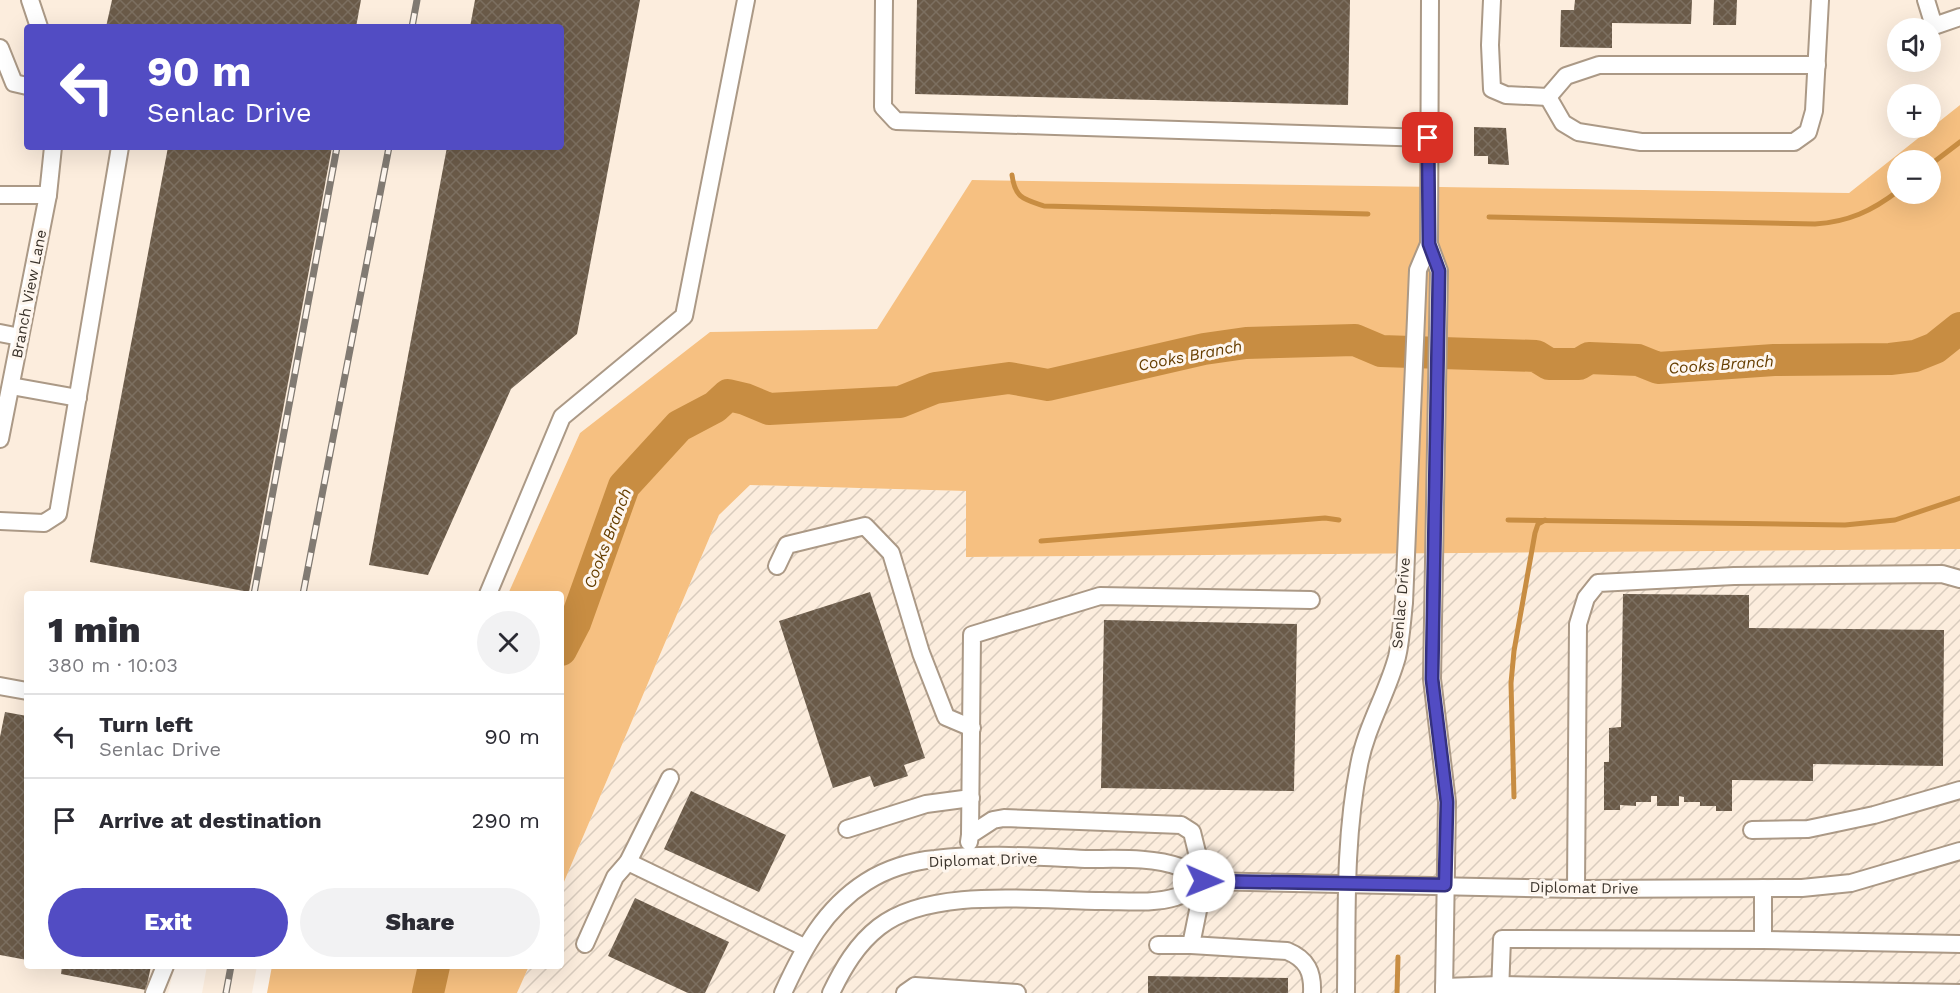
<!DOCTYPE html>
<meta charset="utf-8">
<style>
:root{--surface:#fff;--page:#f2f2f3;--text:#2b2b33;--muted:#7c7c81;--line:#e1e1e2;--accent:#524cc3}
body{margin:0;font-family:"Work Sans",sans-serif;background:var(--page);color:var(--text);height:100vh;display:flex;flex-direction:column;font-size:22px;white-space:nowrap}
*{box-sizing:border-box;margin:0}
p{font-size:20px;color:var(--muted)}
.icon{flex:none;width:33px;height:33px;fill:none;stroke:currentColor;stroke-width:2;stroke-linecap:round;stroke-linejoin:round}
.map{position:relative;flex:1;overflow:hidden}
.panel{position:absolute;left:24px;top:591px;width:540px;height:378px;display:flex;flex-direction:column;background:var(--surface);border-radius:6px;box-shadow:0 6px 24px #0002}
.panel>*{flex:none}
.banner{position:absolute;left:24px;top:24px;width:540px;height:126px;border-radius:6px;box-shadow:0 6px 24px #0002;background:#524cc3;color:#fff;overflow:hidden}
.tools{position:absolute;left:1887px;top:18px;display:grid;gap:12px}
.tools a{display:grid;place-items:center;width:54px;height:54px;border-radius:50%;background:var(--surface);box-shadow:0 6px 24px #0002;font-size:30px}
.pin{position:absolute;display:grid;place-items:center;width:51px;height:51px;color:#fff;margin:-26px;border-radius:12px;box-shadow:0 3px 9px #0006}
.me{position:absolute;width:66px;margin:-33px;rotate:91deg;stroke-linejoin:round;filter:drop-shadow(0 0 4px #0008)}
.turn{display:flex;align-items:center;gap:21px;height:126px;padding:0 24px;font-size:27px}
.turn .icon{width:78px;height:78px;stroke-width:2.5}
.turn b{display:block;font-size:42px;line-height:51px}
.round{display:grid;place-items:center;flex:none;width:63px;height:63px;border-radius:32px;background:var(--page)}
.overview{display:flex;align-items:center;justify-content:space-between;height:102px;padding:0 24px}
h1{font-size:36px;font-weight:800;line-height:45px}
.primary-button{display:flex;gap:12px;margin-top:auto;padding:12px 24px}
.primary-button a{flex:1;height:69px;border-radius:36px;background:var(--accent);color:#fff;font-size:24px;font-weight:800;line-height:69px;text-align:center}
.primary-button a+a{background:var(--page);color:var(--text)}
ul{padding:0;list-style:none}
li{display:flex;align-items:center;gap:18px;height:84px;padding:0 24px;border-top:2px solid var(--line)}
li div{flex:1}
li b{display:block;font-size:22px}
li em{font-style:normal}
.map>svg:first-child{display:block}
.built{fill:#fceddd;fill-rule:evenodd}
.industrial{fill:url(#industrial-furrows)}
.grass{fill:#f6c081;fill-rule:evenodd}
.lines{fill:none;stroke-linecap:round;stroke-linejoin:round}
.stream{stroke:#c88d42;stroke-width:5}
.river{stroke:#c88d42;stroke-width:32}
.building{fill:url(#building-cross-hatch)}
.minor-casing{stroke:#ab9986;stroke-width:20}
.minor{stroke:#fff;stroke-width:16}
.rail-casing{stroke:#817a72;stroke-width:7}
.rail{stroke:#fef6ee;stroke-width:4.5;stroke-dasharray:14;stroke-linecap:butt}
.route-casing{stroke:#35317f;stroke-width:15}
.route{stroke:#524cc3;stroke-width:10}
.labels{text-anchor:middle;stroke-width:6;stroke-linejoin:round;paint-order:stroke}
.street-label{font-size:15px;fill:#3a332b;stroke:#fef6ee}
.water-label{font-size:16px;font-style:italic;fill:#663e00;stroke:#fef6ee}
</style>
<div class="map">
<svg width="1960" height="993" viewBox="0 0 1960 993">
<defs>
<pattern id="industrial-furrows" width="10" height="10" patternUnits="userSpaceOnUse" patternTransform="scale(1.5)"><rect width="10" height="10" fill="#fceddd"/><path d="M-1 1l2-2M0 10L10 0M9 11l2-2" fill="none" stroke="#d9ccbe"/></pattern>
<pattern id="building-cross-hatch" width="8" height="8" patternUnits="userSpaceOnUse" patternTransform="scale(1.5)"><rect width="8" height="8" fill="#6a5a48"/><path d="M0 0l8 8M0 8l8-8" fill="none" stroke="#7c6f60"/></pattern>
</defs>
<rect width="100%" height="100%" fill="#fef6ee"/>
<!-- built -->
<g class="built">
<path d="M0 0H1960V105L1849 193 973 180 877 329 710 332 580 433 508 594H27V966H175L168 993H0ZM27 27H561V147H27ZM1898 28H1930V62H1898ZM1898 94H1930V128H1898Z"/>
<path d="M207 966H257L252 993H202Z"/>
</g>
<!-- industrial -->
<path class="industrial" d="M750 485 966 491 967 557 1960 549V993H517L529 966H561V889L719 515Z"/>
<!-- grass -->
<g class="grass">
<path d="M1960 105V549L966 557V491L750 485 719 515 561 889V594H508L580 433 710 332 877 329 972 180 1849 193ZM1898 160H1930V194H1898Z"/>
<path d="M272 966H529L517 993H267Z"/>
</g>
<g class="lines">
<!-- stream -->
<g class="stream">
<path d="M1930 165 1960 142"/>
<path d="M1012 175C1015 198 1023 199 1044 206L1368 214"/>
<path d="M1489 217 1815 224C1848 222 1872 211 1898 191"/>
<path d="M1508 520 1845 525 1895 520 1960 498"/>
<path d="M1041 541 1325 518 1339 520"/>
<path d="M1514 797 1511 683 1514 651 1535 533 1538 524 1545 520"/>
<path d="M1397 993 1398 957"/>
</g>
<!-- river -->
<g class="river">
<path d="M561 650 575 623 624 486 679 426 715 407 728 395 745 399 769 409 900 402 935 388 1009 378 1048 385 1204 349 1246 343 1355 340 1381 351 1536 356 1549 364H1579L1589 358 1638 360 1658 368 1774 360 1890 359 1915 356 1935 348 1960 328"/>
<path d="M428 993 434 966"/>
</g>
</g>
<!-- building -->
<g class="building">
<path d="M112 0H361L356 27H106Z"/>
<path d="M475 0H640L577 334 511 389 428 575 369 565 447 147H561V27H470Z"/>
<path d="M917 0H1350L1348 105 915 94Z"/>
<path d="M1575 0H1692L1691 24 1612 23V48L1560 47 1561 10H1574Z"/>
<path d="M1714 0H1737L1736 25H1713Z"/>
<path d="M1474 127 1506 128 1509 165 1488 164V156H1474Z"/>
<path d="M168 147H332L249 592 90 562Z"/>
<path d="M870 592 925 758 904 765 908 776 874 787 870 776 833 788 779 621Z"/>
<path d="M1623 594 1749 595V628L1944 630 1943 766 1813 764V781L1732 780V811H1716V806H1700V802H1684V797L1679 796V806H1657V796H1651V802H1636V806L1620 805V810H1604V762H1609V728L1621 727Z"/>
<path d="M1104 620 1297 624 1294 791 1101 788Z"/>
<path d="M5 712 27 716V960L0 955V737Z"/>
<path d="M691 791 786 835 759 892 664 849Z"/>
<path d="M635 898 729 942 705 993H688L608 956Z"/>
<path d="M62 966H151L146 990 61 974Z"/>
<path d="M1148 976 1288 978V993H1148Z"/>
</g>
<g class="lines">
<defs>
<g id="minor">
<path d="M30 0 39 27"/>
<path d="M884 0 883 107 896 121 1428 138"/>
<path d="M1430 0 1429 244 1439 271 1432 679 1447 802 1444 993"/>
<path d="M1492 0 1490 45 1492 89 1506 95 1548 97"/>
<path d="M1926 0 1934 26 1960 17"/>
<path d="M0 48 14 83 27 86"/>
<path d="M1548 97 1563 123 1578 132 1641 142H1794L1808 132 1814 111 1820 0"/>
<path d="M1548 97 1566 76 1599 65H1817"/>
<path d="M0 195H48"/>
<path d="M0 333 20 337"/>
<path d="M11 386 78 398"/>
<path d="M0 439 48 195 53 147"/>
<path d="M0 521 44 523 58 514 120 147"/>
<path d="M777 566 787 545 865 526 891 553 921 653 946 717 972 728"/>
<path d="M488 594 562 417 684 316 746 0"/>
<path d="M0 686 27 691"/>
<path d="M847 829 926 804 971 798"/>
<path d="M1752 830 1808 829 1874 815 1960 790"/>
<path d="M970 835 972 635 1100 596 1311 600"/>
<path d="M969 842 970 835 993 820 1004 818 1181 825 1192 832 1204 881 1191 945 1287 951C1307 959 1313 972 1312 993"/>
<path d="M628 862 804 947"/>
<path d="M1576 889 1578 624 1586 598 1598 583 1734 576 1942 574 1960 579"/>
<path d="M1763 940 1960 944"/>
<path d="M585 944 615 877 628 862 670 778"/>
<path d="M1158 945H1191"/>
<path d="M1444 987 1500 985 1960 993"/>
<path d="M154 993 165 966"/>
<path d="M783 993C803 949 824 909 866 882 886 869 912 861 935 859 986 853 1039 857 1090 859 1118 859 1153 857 1180 867 1188 870 1196 877 1204 881L1576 889 1802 888 1851 883 1960 851"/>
<path d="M831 993C843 968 857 944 879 927 931 886 1039 901 1103 901 1126 901 1153 904 1176 897 1185 894 1195 886 1204 881"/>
<path d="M905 993 915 986 1017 993"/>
<path d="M1346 993C1347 918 1344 839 1359 765 1366 727 1387 694 1397 657 1401 640 1402 620 1404 603L1418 270 1429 244"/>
<path d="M1500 993 1502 939 1763 940V888"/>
</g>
</defs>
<!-- minor casing -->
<use href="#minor" class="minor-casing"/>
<!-- minor -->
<use href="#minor" class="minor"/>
<defs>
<g id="rail">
<path d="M412 27 417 0"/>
<path d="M254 594 337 147"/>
<path d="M303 594 389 147"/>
<path d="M226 993 231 966"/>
</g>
</defs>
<!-- rail casing -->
<use href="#rail" class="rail-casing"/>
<!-- rail -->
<use href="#rail" class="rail"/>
</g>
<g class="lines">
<defs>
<path id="route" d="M1204 881 1445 885 1447 802 1432 679 1439 271 1429 244 1428 138"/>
</defs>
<!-- route casing -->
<use href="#route" class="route-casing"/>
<!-- route -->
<use href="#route" class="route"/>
</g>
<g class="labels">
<!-- street labels -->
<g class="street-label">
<text transform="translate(29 294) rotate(-79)" y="5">Branch View Lane</text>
<text transform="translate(1401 603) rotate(-85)" y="5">Senlac Drive</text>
<text transform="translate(983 860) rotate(-2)" y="5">Diplomat Drive</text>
<text transform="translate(1584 888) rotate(1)" y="5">Diplomat Drive</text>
</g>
<!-- water labels -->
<g class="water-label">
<text transform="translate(1190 355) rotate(-11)" y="6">Cooks Branch</text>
<text transform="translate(1721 364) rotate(-4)" y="6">Cooks Branch</text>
<text transform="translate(607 538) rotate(-69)" y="6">Cooks Branch</text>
</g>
</g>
</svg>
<div class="tools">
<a><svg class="icon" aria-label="sound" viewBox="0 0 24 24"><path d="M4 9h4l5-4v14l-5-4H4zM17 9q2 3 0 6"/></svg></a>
<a>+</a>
<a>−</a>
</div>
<div class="pin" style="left:1428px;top:138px;background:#d93025"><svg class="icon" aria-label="arrive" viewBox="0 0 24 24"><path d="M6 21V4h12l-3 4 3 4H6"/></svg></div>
<svg class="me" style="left:1204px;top:881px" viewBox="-20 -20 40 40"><circle r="19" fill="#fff"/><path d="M0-13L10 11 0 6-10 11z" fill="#524cc3"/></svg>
<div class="banner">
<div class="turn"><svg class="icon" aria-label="left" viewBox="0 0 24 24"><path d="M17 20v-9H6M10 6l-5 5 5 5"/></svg><div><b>90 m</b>Senlac Drive</div></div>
</div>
<section class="panel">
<div class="overview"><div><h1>1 min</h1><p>380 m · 10:03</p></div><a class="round"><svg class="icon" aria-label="close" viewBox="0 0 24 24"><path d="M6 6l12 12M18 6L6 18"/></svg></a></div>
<ul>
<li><svg class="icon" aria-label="left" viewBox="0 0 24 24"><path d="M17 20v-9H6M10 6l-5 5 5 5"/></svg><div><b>Turn left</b><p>Senlac Drive</p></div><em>90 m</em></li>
<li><svg class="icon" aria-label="arrive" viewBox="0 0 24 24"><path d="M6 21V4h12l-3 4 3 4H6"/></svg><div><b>Arrive at destination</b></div><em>290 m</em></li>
</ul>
<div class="primary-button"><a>Exit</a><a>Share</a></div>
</section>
</div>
